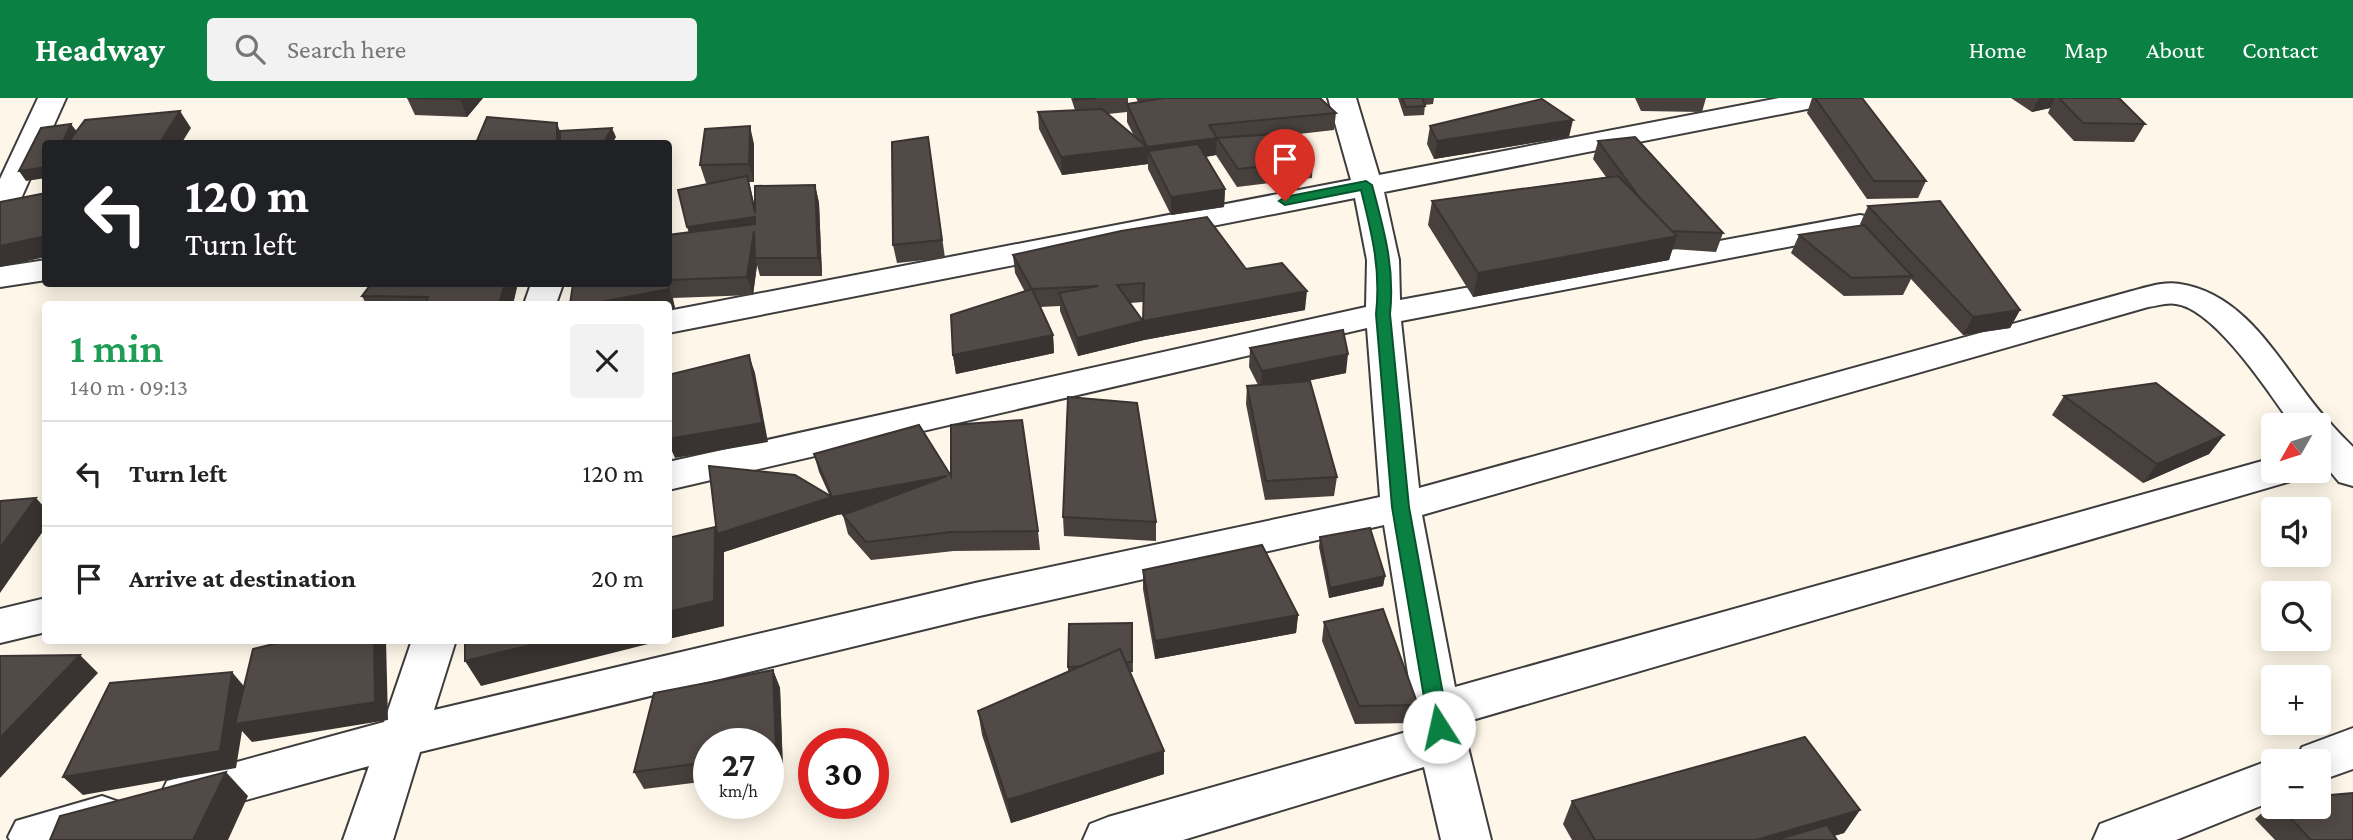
<!DOCTYPE html>
<meta charset="utf-8">
<style>
:root{--surface:#fff;--page:#f2f2f2;--text:#222;--muted:#767676;--line:#e0e0e0;--accent:#0b8043}
body{margin:0;font-family:"Crimson Pro",serif;background:var(--page);color:var(--text);height:100vh;display:flex;flex-direction:column;font-size:26px;white-space:nowrap}
*{box-sizing:border-box;margin:0}
p{font-size:23px;color:var(--muted)}
.icon{flex:none;width:38px;height:38px;fill:none;stroke:currentColor;stroke-width:2;stroke-linecap:round;stroke-linejoin:round}
.map{position:relative;flex:1;overflow:hidden}
.sheet{position:absolute;left:42px;top:203px;width:630px;height:343px;display:flex;flex-direction:column;background:var(--surface);border-radius:7px;box-shadow:0 4px 18px #0003}
.sheet>*{flex:none}
.banner{position:absolute;left:42px;top:42px;width:630px;height:147px;border-radius:7px;box-shadow:0 4px 18px #0003;background:#202124;color:#fff;overflow:hidden}
.needle{width:46px;rotate:231deg}
.buttons{position:absolute;left:2261px;top:315px;display:grid;gap:14px}
.buttons a{display:grid;place-items:center;width:70px;height:70px;border-radius:7px;background:var(--surface);box-shadow:0 4px 18px #0003;font-size:35px}
.speed{position:absolute;left:693px;top:630px;display:flex;gap:14px;font-size:35px;font-weight:700;text-align:center}
.speed>*{display:grid;place-content:center;width:91px;height:91px;border-radius:50%;background:var(--surface);box-shadow:0 4px 18px #0003;line-height:1}
.speed small{font-size:18px;font-weight:400}
.speed .limit{border:10px solid #d22;background:#fff;color:#111}
.pin{position:absolute;display:grid;place-items:center;width:60px;height:60px;color:#fff;margin:-72px -30px;border-radius:50% 50% 50% 0;rotate:-45deg;box-shadow:0 0 7px #0007}
.pin .icon{rotate:45deg}
.me{position:absolute;width:77px;margin:-38px;rotate:350deg;stroke-linejoin:round;filter:drop-shadow(0 0 5px #0008)}
.turn{display:flex;align-items:center;gap:24px;height:147px;padding:0 28px;font-size:32px}
.turn .icon{width:91px;height:91px;stroke-width:2.5}
.turn b{display:block;font-size:49px;line-height:60px}
.round{display:grid;place-items:center;flex:none;width:74px;height:74px;border-radius:7px;background:var(--page)}
.headline{display:flex;align-items:center;justify-content:space-between;height:119px;padding:0 28px}
h1{font-size:42px;font-weight:600;line-height:52px;color:#1e9e55}
ul{padding:0;list-style:none}
li{display:flex;align-items:center;gap:21px;height:105px;padding:0 28px;border-top:2px solid var(--line)}
li div{flex:1}
li b{display:block;font-size:26px}
li em{font-style:normal}
header{display:flex;align-items:center;gap:42px;box-sizing:border-box;height:98px;padding:0 35px;background:var(--accent);color:#fff}
header strong{font-size:33px}
nav{display:flex;gap:38px;margin-inline-start:auto;font-size:24px}
.search{width:490px;height:63px;background:var(--page);display:flex;align-items:center;gap:18px;box-sizing:border-box;padding:0 24px;border-radius:7px;color:var(--muted);font-size:26px}
.map>svg:first-child{display:block}
.lines{fill:none;stroke-linecap:round;stroke-linejoin:round}
.street-casing{stroke:#3d3d3d;stroke-width:4}
.street{fill:#fff;fill-rule:evenodd}
.wall{fill:#47403d;fill-rule:evenodd}
.shaded-wall{fill:#393432}
.building{fill:#524a47;stroke:#393432;stroke-width:2;fill-rule:evenodd}
.route{fill:#0b8043;stroke:#07532c;stroke-width:2}
</style>
<header>
<strong>Headway</strong>
<div class="search"><svg class="icon" aria-label="search" viewBox="0 0 24 24"><circle cx="10" cy="10" r="6"/><path d="M15 15l6 6"/></svg>Search here</div>
<nav><a>Home</a><a>Map</a><a>About</a><a>Contact</a></nav>
</header>
<div class="map">
<svg width="2353" height="742" viewBox="0 0 2353 742">
<rect width="100%" height="100%" fill="#fef7e9"/>
<g class="lines">
<defs>
<g id="street">
<path d="M38 0H66L15 114 11 121 0 123V81Z"/>
<path d="M1328 0H1356L1379 77 1779 0H1836L1832 6 1822 8 1384 94 1399 162 1400 202 1860 117 1871 119 1876 126 1871 133 1860 135 1401 223 1419 390 2132 193C2147 189 2165 183 2180 186 2253 197 2286 279 2331 326 2338 334 2346 342 2353 349V388L2339 384 2319 360V327H2292C2270 296 2215 211 2176 206 2167 204 2157 208 2148 209L1422 417 1455 589 2273 360V373H2296L2291 383 1462 625 1491 742H1441L1424 669 1183 742H1083L1090 726 1108 719 1417 631 1384 427 975 519 420 654 393 742H343L369 668 184 719 167 713 160 698 167 683 384 624 412 542H456L434 612 975 485 1380 399 1367 230 668 392V364L1366 209 1367 162 1355 100 668 235V213L1351 82Z"/>
<path d="M46 162V182L0 189V169Z"/>
<path d="M531 186H563L556 206H524Z"/>
<path d="M46 500V534L0 545V511Z"/>
<path d="M2353 630V671L2319 683V663H2296L2302 649Z"/>
<path d="M2273 661 2279 663H2273V703L2176 742H2093L2100 726Z"/>
<path d="M102 698 119 704 126 720 119 736 102 742H10L8 739 16 723Z"/>
</g>
</defs>
<!-- street casing -->
<use href="#street" class="street-casing"/>
<!-- street -->
<use href="#street" class="street"/>
</g>
<!-- wall -->
<g class="wall">
<path d="M407 0H483L467 19 415 17Z"/>
<path d="M1071 0H1128V6L1138 4 1136 0H1320L1336 15 1334 32 1290 37 1313 63 1312 80 1237 89 1216 57 1217 44 1216 57 1206 59 1225 91 1224 109 1171 117 1148 71V66L1062 77 1039 31 1038 14 1075 12ZM1127 14V24L1134 38 1108 16Z"/>
<path d="M1398 0H1434L1433 6 1425 7 1424 17 1404 18Z"/>
<path d="M1635 0H1706L1702 14 1641 13Z"/>
<path d="M1812 0H1862L1926 83 1918 100 1867 101 1807 15Z"/>
<path d="M2011 0H2119L2145 26 2134 44 2074 43 2048 15 2050 10 2032 14Z"/>
<path d="M1430 28 1569 39 1434 61 1427 46Z"/>
<path d="M928 39 945 160 897 165 893 147Z"/>
<path d="M1598 43 1723 135 1716 154 1672 151 1669 162 1473 199 1428 127 1432 103 1606 79 1593 61Z"/>
<path d="M754 46V84H749L755 109 815 87 819 105 822 178H760L757 167 753 197 673 200 675 210 573 187 568 188 567 186H668V137L689 135 712 85H706L700 67Z"/>
<path d="M1868 108 2020 212 2010 230 1963 237 1911 181 1903 197 1844 198 1791 155 1799 137 1861 128 1860 126Z"/>
<path d="M1013 157 1246 171 1305 212 1144 242 1078 258 1060 213V208L1040 209 1053 237 1054 255 956 276 953 257 1025 194 1015 175ZM1143 204V223L1130 205Z"/>
<path d="M517 189 513 206H366L362 198Z"/>
<path d="M1250 250 1346 275 1307 283 1337 379 1334 398 1265 402 1246 306 1247 288 1258 287 1249 269Z"/>
<path d="M2064 298 2224 337 2209 356 2143 385 2052 317Z"/>
<path d="M814 356 951 378 1038 433 1040 452 954 453 871 462 848 436 843 417 849 415 837 417 724 454V528L668 541V440L717 436 829 396 819 374Z"/>
<path d="M1063 419 1156 424V443L1064 438Z"/>
<path d="M1320 439 1385 478 1383 488 1329 500 1319 449Z"/>
<path d="M1143 472 1298 517 1296 535 1155 561 1143 491Z"/>
<path d="M1324 524 1418 607 1413 625 1355 626 1322 543Z"/>
<path d="M1132 525 1133 574H1130L1164 653V676L1011 725 982 637 978 613 1068 574V569Z"/>
<path d="M773 572 780 590 783 673 768 675V646H709V683L644 691 634 674Z"/>
<path d="M1572 703 1860 712 1844 735 1834 738 1837 742H1572L1563 726Z"/>
<path d="M2273 705V709H2319L2353 742H2275L2255 721Z"/>
</g>
<!-- shaded-wall -->
<g class="shaded-wall">
<path d="M461 0H483L467 19 460 1Z"/>
<path d="M2039 0H2055L2050 10 2032 14Z"/>
<path d="M180 13 191 30 181 46H159Z"/>
<path d="M1573 22 1569 39 1434 61 1437 43Z"/>
<path d="M557 25 563 42 564 46H557Z"/>
<path d="M71 26 78 35 73 46H62Z"/>
<path d="M750 28 754 46V84L749 66Z"/>
<path d="M612 30 616 39 612 46H603Z"/>
<path d="M1217 40 1216 57 1154 66 1148 53V66L1062 77 1061 59Z"/>
<path d="M46 69V80L26 83 19 73Z"/>
<path d="M815 87 819 105 822 178 818 160Z"/>
<path d="M1225 91 1224 109 1171 117V99Z"/>
<path d="M755 119V160L757 167 753 197 747 179 693 147 687 129Z"/>
<path d="M46 138V159L0 169V148Z"/>
<path d="M1677 138 1669 162 1473 199 1478 175Z"/>
<path d="M505 186H516L517 189 513 206H499Z"/>
<path d="M668 186 675 210 668 211V206H591Z"/>
<path d="M1307 193 1305 212 1144 242 1078 258 1077 240 1143 223Z"/>
<path d="M2020 212 2010 230 1963 237 1973 219Z"/>
<path d="M1053 237 1054 255 956 276 953 257Z"/>
<path d="M1348 256 1346 275 1261 292 1262 273Z"/>
<path d="M749 257 755 275 768 344 675 360 668 344V341Z"/>
<path d="M2224 337 2209 356 2143 385 2157 366Z"/>
<path d="M947 378 950 397 837 417 724 454V528L668 541V514L715 429 718 436 832 399Z"/>
<path d="M36 400 46 411V429L0 495V450Z"/>
<path d="M1385 478 1383 488 1329 500 1330 490Z"/>
<path d="M1298 517 1296 535 1155 561V543Z"/>
<path d="M374 542H386L388 622 252 644 242 633 236 670 83 697 63 679 232 574 248 593Z"/>
<path d="M551 542H664L481 588 465 563Z"/>
<path d="M80 557 98 575 0 680V640Z"/>
<path d="M773 572 780 590 783 673 776 656Z"/>
<path d="M1164 653V676L1011 725 1007 702Z"/>
<path d="M226 674 248 698 228 742H193Z"/>
<path d="M1860 712 1844 735 1819 742H1756Z"/>
</g>
<!-- building -->
<g class="building">
<path d="M407 0H461L460 1Z"/>
<path d="M1075 0H1096L1075 2Z"/>
<path d="M1164 0H1320L1336 15 1209 27 1217 40 1147 49 1127 6Z"/>
<path d="M1402 0H1422L1425 8 1406 9Z"/>
<path d="M1815 0H1862L1926 83H1874Z"/>
<path d="M2059 0H2119L2145 26 2083 25Z"/>
<path d="M1542 1 1573 22 1437 43 1430 28Z"/>
<path d="M1102 11 1147 49 1061 59 1038 14Z"/>
<path d="M180 13 159 46H67L85 22Z"/>
<path d="M487 19 557 25V46L476 45Z"/>
<path d="M71 26 62 46H46V69L19 73 41 30Z"/>
<path d="M750 28 749 66 700 67 705 31Z"/>
<path d="M612 30 603 46H560V33Z"/>
<path d="M1288 35 1313 63 1238 71 1217 40Z"/>
<path d="M928 39 942 142 893 147 892 44Z"/>
<path d="M1635 39 1723 135 1671 133 1640 100 1598 43Z"/>
<path d="M1198 46 1225 91 1171 99 1148 53Z"/>
<path d="M747 78 755 115V88L815 87 818 160H755L754 133 747 179 668 182V137L755 126V119L687 129 678 92Z"/>
<path d="M1618 78 1677 138 1478 175 1432 103Z"/>
<path d="M46 95V138L0 148V104Z"/>
<path d="M1940 103 2020 212 1973 219 1868 108Z"/>
<path d="M1207 119 1246 171 1282 165 1307 193 1143 223 1077 240 1059 195 1098 188 1032 191 1013 157 1121 133ZM1144 185 1143 223 1117 187Z"/>
<path d="M1864 127 1912 178 1852 180 1799 137Z"/>
<path d="M371 186H505L499 206H425L428 199 362 198Z"/>
<path d="M573 186H668L669 191 591 206H570Z"/>
<path d="M1032 191 1053 237 953 257 951 217Z"/>
<path d="M1343 232 1348 256 1262 273 1250 250Z"/>
<path d="M749 257 762 325 668 341V277Z"/>
<path d="M1310 283 1337 379 1266 383 1247 288Z"/>
<path d="M2156 285 2224 337 2157 366 2064 298Z"/>
<path d="M1068 299 1137 305 1156 424 1063 419Z"/>
<path d="M1022 322 1038 433 951 434 866 444 843 417 947 378 832 399 814 356 919 327 951 378V327Z"/>
<path d="M709 368 795 377 832 399 717 436Z"/>
<path d="M36 400 0 450V403Z"/>
<path d="M715 429 714 503 668 514V440Z"/>
<path d="M1370 430 1385 478 1330 490 1320 439Z"/>
<path d="M1262 447 1298 517 1155 543 1143 472Z"/>
<path d="M1383 511 1418 607 1359 608 1324 524Z"/>
<path d="M1132 525V564H1125L1120 551 1082 568 1068 569 1069 526Z"/>
<path d="M290 542H374L375 604 235 626 253 551Z"/>
<path d="M465 542H551L465 563Z"/>
<path d="M1120 551 1164 653 1007 702 978 613Z"/>
<path d="M80 557 0 640V558Z"/>
<path d="M773 572 776 656 768 657V646H709V664L634 674 654 595Z"/>
<path d="M232 574 220 653 63 679 110 585Z"/>
<path d="M1805 639 1860 712 1756 742H1595L1572 703Z"/>
<path d="M226 674 193 742H50L60 718Z"/>
<path d="M2353 695V742H2311L2280 709H2319V698Z"/>
<path d="M1827 727 1837 742H1776Z"/>
</g>
<!-- route -->
<path class="route" d="M1366 83 1372 87C1384 132 1395 169 1390 216L1409 409 1449 629 1446 634 1439 637 1432 634 1429 629 1392 409 1376 216C1381 171 1372 136 1361 92L1285 107 1279 103 1285 99Z"/>
</svg>
<div class="buttons">
<a><svg class="needle" viewBox="-14 -14 28 28"><path d="M0-13l5 13h-10z" fill="#e53935"/><path d="M0 13l5-13h-10z" fill="#767676"/></svg></a>
<a><svg class="icon" aria-label="sound" viewBox="0 0 24 24"><path d="M4 9h4l5-4v14l-5-4H4zM17 9q2 3 0 6"/></svg></a>
<a><svg class="icon" aria-label="search" viewBox="0 0 24 24"><circle cx="10" cy="10" r="6"/><path d="M15 15l6 6"/></svg></a>
<a>+</a>
<a>−</a>
</div>
<div class="speed"><div>27<small>km/h</small></div><div class="limit">30</div></div>
<div class="pin" style="left:1285px;top:103px;background:#d93025"><svg class="icon" aria-label="arrive" viewBox="0 0 24 24"><path d="M6 21V4h12l-3 4 3 4H6"/></svg></div>
<svg class="me" style="left:1439px;top:629px" viewBox="-20 -20 40 40"><circle r="19" fill="#fff"/><path d="M0-13L10 11 0 6-10 11z" fill="#0b8043"/></svg>
<div class="banner">
<div class="turn"><svg class="icon" aria-label="left" viewBox="0 0 24 24"><path d="M17 20v-9H6M10 6l-5 5 5 5"/></svg><div><b>120 m</b>Turn left</div></div>
</div>
<section class="sheet">
<div class="headline"><div><h1>1 min</h1><p>140 m · 09:13</p></div><a class="round"><svg class="icon" aria-label="close" viewBox="0 0 24 24"><path d="M6 6l12 12M18 6L6 18"/></svg></a></div>
<ul>
<li><svg class="icon" aria-label="left" viewBox="0 0 24 24"><path d="M17 20v-9H6M10 6l-5 5 5 5"/></svg><div><b>Turn left</b></div><em>120 m</em></li>
<li><svg class="icon" aria-label="arrive" viewBox="0 0 24 24"><path d="M6 21V4h12l-3 4 3 4H6"/></svg><div><b>Arrive at destination</b></div><em>20 m</em></li>
</ul>
</section>
</div>
